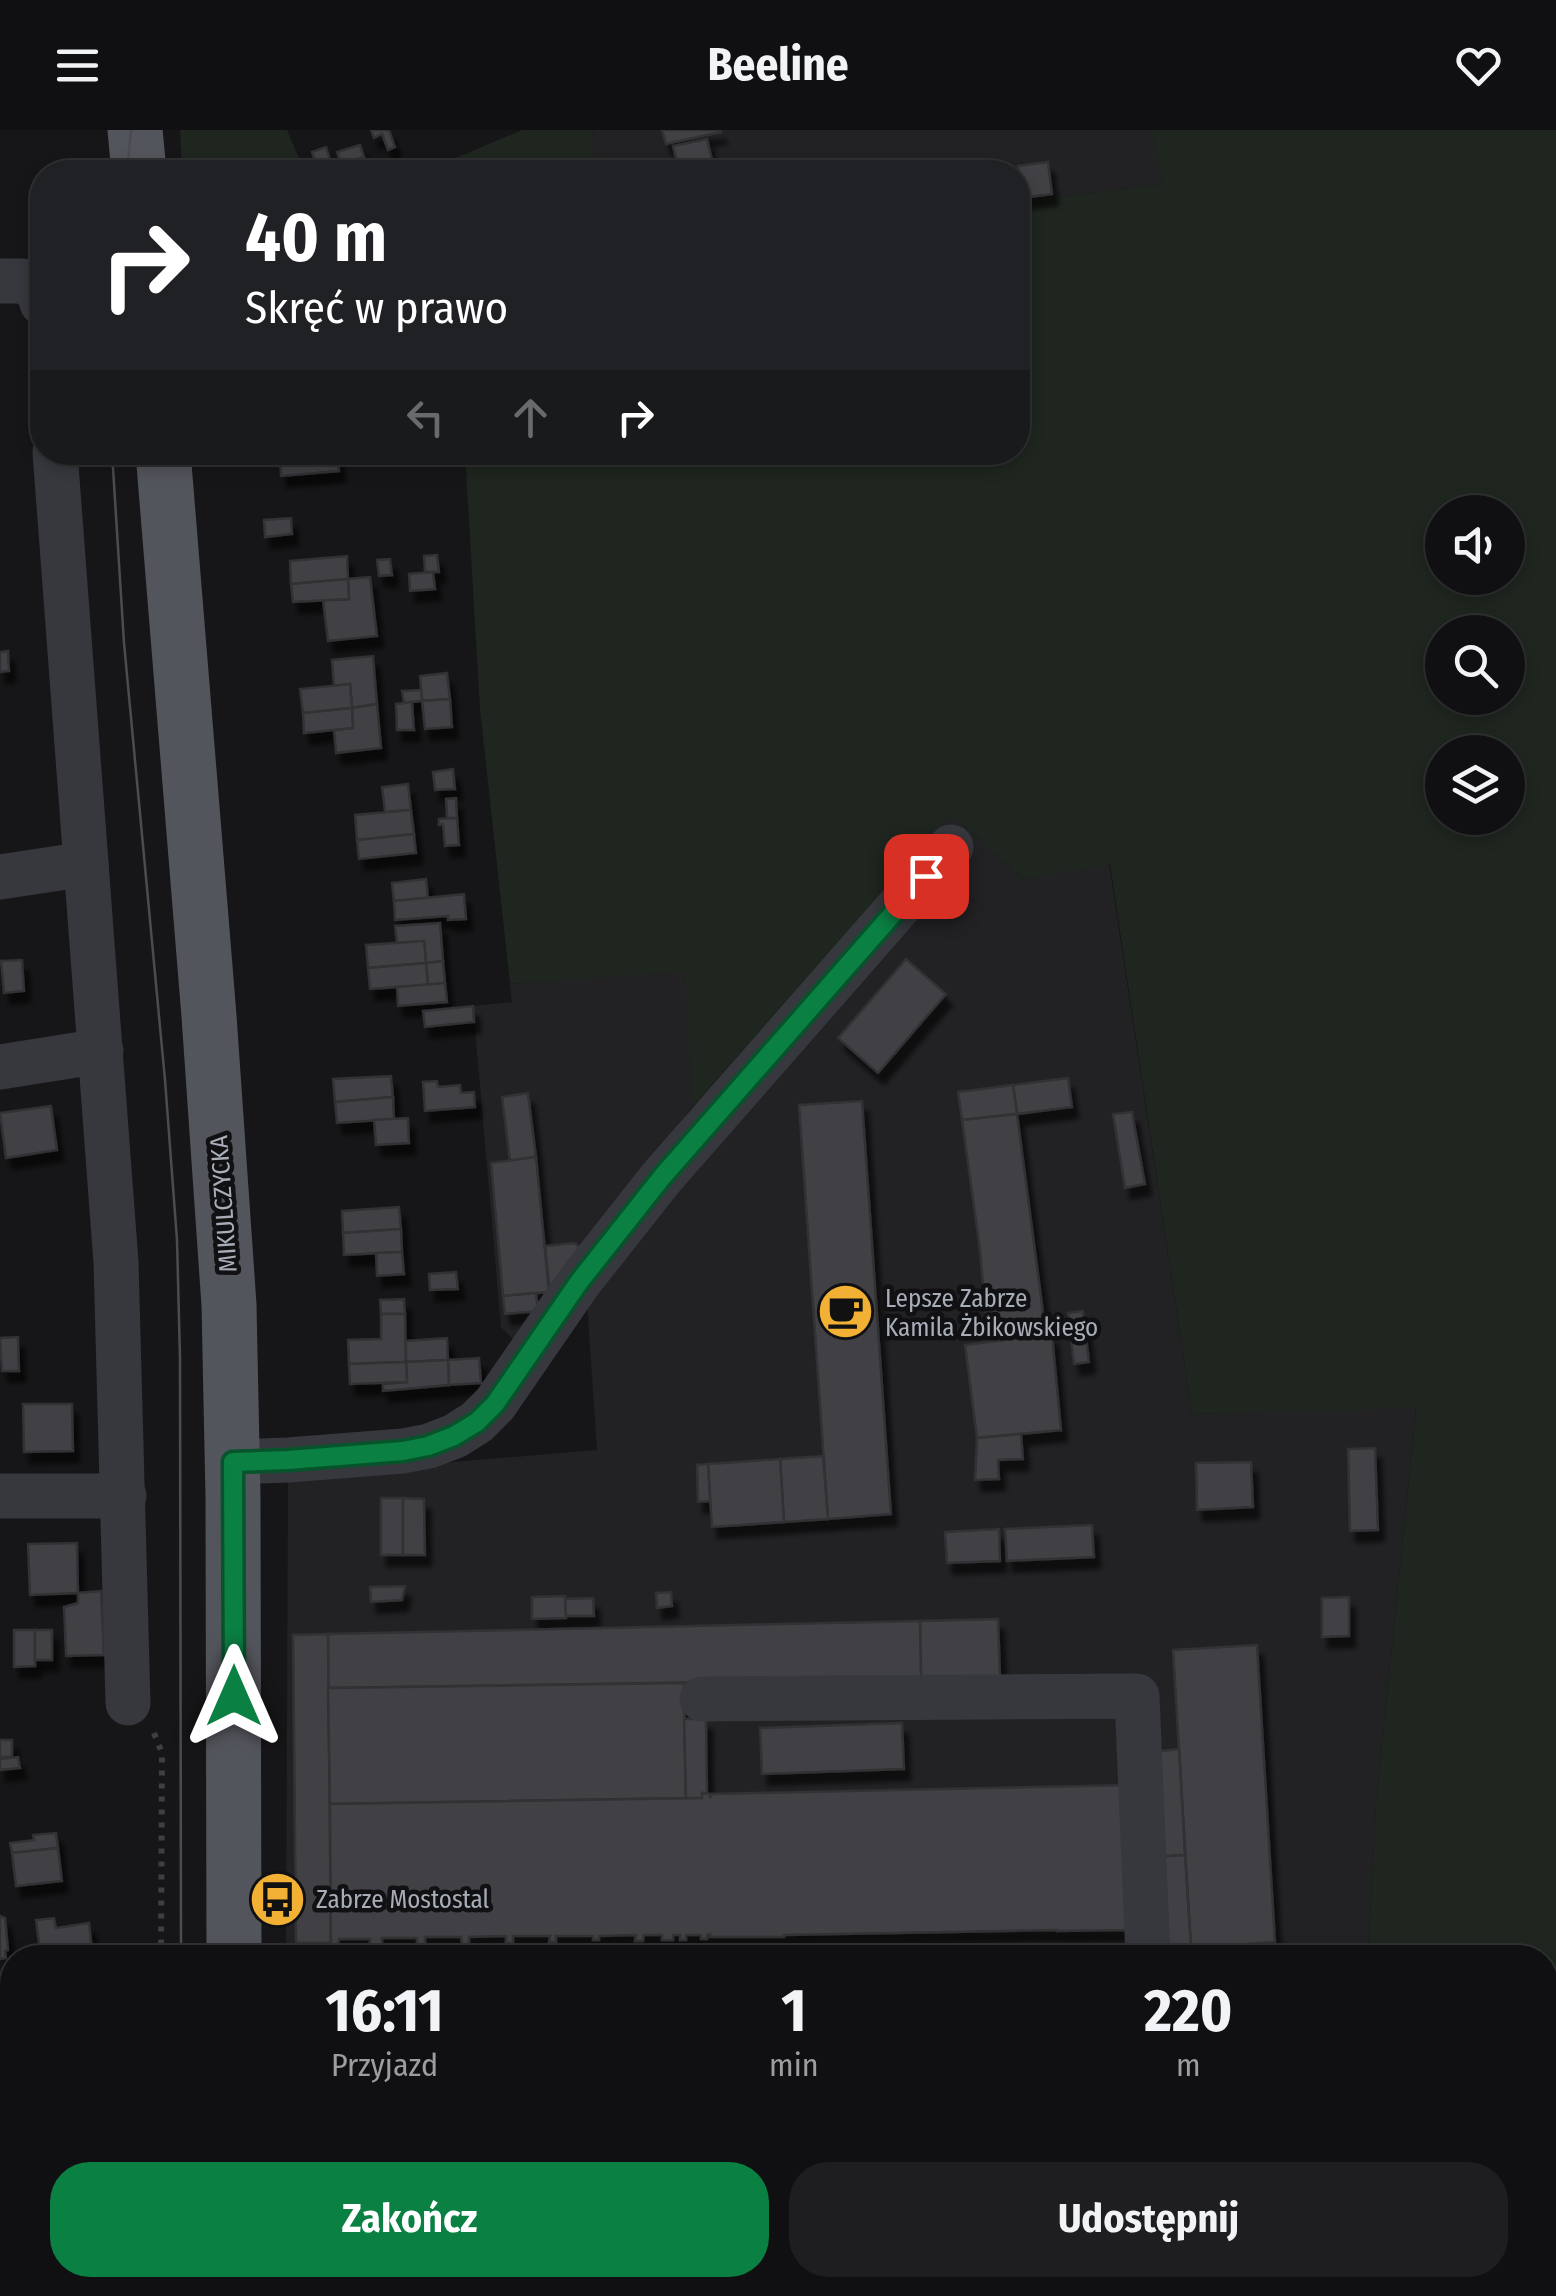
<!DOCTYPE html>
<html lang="pl">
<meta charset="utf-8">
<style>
:root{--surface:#101012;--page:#1e1e20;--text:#f1f3f6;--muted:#9c9d9f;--line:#303032;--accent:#0b8043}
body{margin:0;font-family:"Fira Sans Condensed",sans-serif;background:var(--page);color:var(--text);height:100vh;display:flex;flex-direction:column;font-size:38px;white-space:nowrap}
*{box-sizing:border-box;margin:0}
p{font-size:32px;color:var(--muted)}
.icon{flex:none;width:55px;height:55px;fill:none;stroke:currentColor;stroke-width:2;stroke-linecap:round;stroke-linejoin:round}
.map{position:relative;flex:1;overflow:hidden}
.panel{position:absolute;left:0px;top:1815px;width:1558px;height:352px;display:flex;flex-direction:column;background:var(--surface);border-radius:40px 40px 0 0;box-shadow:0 5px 15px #0003,0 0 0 2px var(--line)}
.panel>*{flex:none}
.guide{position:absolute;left:30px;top:30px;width:1000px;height:305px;border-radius:40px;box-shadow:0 5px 15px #0003,0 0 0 2px var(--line);background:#202124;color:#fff;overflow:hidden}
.controls{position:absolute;left:1425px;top:365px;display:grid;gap:20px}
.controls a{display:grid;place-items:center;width:100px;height:100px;border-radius:50%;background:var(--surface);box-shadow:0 5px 15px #0003,0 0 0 2px var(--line);font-size:50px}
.pin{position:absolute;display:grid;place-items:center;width:85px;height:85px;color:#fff;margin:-42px;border-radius:20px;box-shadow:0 5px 15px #0006}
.me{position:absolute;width:110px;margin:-55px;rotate:0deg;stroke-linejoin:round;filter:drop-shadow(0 0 8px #0008)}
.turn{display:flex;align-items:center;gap:35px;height:210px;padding:0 50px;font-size:45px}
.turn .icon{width:130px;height:130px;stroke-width:2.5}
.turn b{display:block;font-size:70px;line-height:85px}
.lanes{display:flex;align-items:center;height:95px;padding:0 50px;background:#0003;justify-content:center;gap:50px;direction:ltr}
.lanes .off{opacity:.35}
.eta{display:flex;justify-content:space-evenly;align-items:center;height:170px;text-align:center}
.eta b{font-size:60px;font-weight:700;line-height:70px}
.primary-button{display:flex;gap:20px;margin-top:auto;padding:20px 50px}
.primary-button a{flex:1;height:115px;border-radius:40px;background:var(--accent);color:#fff;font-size:40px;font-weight:700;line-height:115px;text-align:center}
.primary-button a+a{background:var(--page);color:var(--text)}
header{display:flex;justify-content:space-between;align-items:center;height:130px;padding:0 50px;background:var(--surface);font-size:45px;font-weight:700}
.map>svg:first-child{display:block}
.built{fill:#222225}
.green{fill:#1e261f;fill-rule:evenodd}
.building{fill:#404145;stroke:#303034;stroke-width:2.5;filter:url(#shadow)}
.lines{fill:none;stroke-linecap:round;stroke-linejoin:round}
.path{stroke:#3d3f44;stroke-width:6;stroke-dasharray:5 8;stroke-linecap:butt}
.minor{stroke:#37383d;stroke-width:45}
.major{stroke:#53555c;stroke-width:55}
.tram{stroke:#4a4c52;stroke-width:2.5}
.route-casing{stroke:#07532c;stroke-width:25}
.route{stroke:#0b8043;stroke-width:18}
.labels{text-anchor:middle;stroke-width:9;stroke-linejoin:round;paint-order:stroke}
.street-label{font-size:25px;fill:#a8adb8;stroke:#111113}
.poi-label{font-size:25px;fill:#a8adb8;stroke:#111113;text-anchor:start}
</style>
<header><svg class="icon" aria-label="menu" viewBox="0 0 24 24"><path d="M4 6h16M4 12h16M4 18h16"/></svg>Beeline<svg class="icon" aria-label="heart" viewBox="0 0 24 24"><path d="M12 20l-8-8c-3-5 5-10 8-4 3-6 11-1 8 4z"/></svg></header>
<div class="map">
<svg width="1556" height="2166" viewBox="0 0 1556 2166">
<defs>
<filter id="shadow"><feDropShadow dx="6" dy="11" stdDeviation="2.5" flood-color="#0009"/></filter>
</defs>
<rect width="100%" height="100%" fill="#161618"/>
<!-- built -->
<g class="built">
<path d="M592 0H1150L1165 54 1018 72V42H596Z"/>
<path d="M951 683 1023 749 1109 733 1192 1284 1416 1277 1376 1674 1368 1827 286 1828 288 1346 597 1320 586 1158 725 1003 693 976 606 1088 515 1211 501 1197 473 876 512 872 510 854 684 840 694 975Z"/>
<path d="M284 2155H1350L1349 2166H284Z"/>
</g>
<!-- green -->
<g class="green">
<path d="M180 0H287L305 42H182Z"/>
<path d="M522 0H592L596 42H423Z"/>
<path d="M1150 0H1556V2166H1349L1350 2155H1545V1828L1368 1827 1376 1674 1416 1278 1192 1284 1110 734 1023 749 951 684 693 976 684 841 510 854 480 579 465 323 1018 322V72L1164 54ZM1442 382H1508V448H1442ZM1442 502H1508V568H1442ZM1442 622H1508V688H1442Z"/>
</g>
<!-- building -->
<g class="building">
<path d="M371 0H389L395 17 388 20 382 4 374 8Z"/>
<path d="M662 0H720L721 2 666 14Z"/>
<path d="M707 9 715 42H679L673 16Z"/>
<path d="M360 15 364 27 341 34 337 22Z"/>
<path d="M326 17 334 42H319L312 22Z"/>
<path d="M1048 32 1052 64 1022 68 1018 36Z"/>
<path d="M300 322H337L339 341 281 346 280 325Z"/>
<path d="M291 388 292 404 265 407 264 390Z"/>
<path d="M437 425 439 442H425L424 426Z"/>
<path d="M347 426 348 449 291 454 290 431Z"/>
<path d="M390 429 392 445 379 446 377 430Z"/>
<path d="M433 442 435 459 410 461 409 444Z"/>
<path d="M370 447 377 506 328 511 323 470 349 469 348 449Z"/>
<path d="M348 449 349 469 293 472 291 454Z"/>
<path d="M8 521 9 541 0 542V522Z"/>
<path d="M373 526 377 574 352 578 350 554 334 556 332 530Z"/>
<path d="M447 543 450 569 422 571 420 546Z"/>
<path d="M350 554 352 578 303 583 300 559Z"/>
<path d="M421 560 422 571 404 573 402 561Z"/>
<path d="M450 569 452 597 425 599 422 571Z"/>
<path d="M412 572 414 600H397L396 574Z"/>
<path d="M377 574 381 618 336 623 334 600 353 598 352 578Z"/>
<path d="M352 578 353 598 304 603 303 583Z"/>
<path d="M453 639 455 659 435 660 433 642Z"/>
<path d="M408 654 411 680 385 682 382 657Z"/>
<path d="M456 668 457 688H447L446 669Z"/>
<path d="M411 680 414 704 357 710 355 685Z"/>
<path d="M457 688 459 715 445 716 443 694 439 695V689Z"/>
<path d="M414 704 416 723 359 729 357 710Z"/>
<path d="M426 749 428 768 394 771 392 753Z"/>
<path d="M464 764 466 789 448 790V786L395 790 394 771Z"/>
<path d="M440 793 443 831 426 833 424 811 397 813 395 796Z"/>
<path d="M424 811 426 833 368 838 366 815Z"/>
<path d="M906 829 946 864 878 943 838 908Z"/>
<path d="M22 830 24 861 4 863 1 831Z"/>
<path d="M443 831 445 853 428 855 426 833Z"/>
<path d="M426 833 428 855 370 859 368 838Z"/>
<path d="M445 853 447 872 398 876 397 857Z"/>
<path d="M473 876 474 892 425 897 423 881Z"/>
<path d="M391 946 393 967 335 972 333 949Z"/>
<path d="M1068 948 1072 977 1017 984 1013 955Z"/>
<path d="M437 951 438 957 460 955 461 963 474 962 475 977 425 981 423 952Z"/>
<path d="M1013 955 1017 984 962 990 958 962Z"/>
<path d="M528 963 536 1027 510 1031 502 967Z"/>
<path d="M393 967 394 989 337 993 335 972Z"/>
<path d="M862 971 891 1384 828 1389 799 975Z"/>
<path d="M51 976 57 1020 6 1028 0 983Z"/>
<path d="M1132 982 1145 1054 1125 1058 1113 984Z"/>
<path d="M1017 984 1046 1205 988 1212 980 1120 962 990Z"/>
<path d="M408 988 409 1013 376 1015 374 990Z"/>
<path d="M536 1027 549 1162 503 1166 491 1033Z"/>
<path d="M399 1077 401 1099 343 1103 342 1081Z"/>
<path d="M401 1099 402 1122 344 1125 343 1103Z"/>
<path d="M575 1113 581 1119 550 1163 545 1116Z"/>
<path d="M402 1122 404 1144 377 1146 376 1123Z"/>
<path d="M456 1142 458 1159 430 1160 429 1144Z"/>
<path d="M536 1163 538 1181 505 1184 503 1166Z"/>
<path d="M404 1169 405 1184H381L380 1170Z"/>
<path d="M1083 1181 1089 1232 1074 1234 1068 1183Z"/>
<path d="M381 1184H405L406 1232 349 1234 348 1210 381 1209Z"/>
<path d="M1052 1204 1061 1300 977 1308 965 1215Z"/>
<path d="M18 1207 19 1241H2L0 1208Z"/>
<path d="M447 1208 448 1230 406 1232V1211Z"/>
<path d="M479 1228 481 1253 449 1255 448 1230Z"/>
<path d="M448 1230 449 1255 383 1261V1254L407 1252 406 1232Z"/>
<path d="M406 1232 407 1252 350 1254 349 1234Z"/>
<path d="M23 1274H72L73 1321 24 1322Z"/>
<path d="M1021 1304 1023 1329 998 1330 999 1349 975 1350 977 1308Z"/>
<path d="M1375 1318 1378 1400 1350 1401 1348 1319Z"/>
<path d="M823 1326 828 1389 784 1392 780 1329Z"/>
<path d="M780 1329 784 1392 712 1397 708 1334Z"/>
<path d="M1251 1332 1253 1377 1197 1380 1196 1333Z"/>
<path d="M708 1334 710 1371 698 1372 697 1335Z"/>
<rect x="381" y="1368" width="22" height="57"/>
<path d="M403 1368 424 1369 425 1425H403Z"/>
<path d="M1092 1395 1094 1427 1007 1431 1005 1399Z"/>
<path d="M999 1399 1000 1431 947 1433 945 1402Z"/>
<path d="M77 1413 78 1463 30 1465 28 1414Z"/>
<path d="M405 1456 402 1470 371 1472 370 1457Z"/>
<path d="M101 1461 104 1525 66 1526 64 1477 78 1473V1463Z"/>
<path d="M671 1462 672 1476 657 1478 656 1463Z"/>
<path d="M565 1466 566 1488 532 1489V1467Z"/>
<path d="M1349 1467V1506L1322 1507V1468Z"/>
<path d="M593 1468 594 1486H566L565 1469Z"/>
<path d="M998 1489 1000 1546 921 1549 920 1491Z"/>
<path d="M920 1491 921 1549 328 1558V1504Z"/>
<path d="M14 1500H35V1536L14 1537Z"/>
<rect x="35" y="1500" width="17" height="30"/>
<path d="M328 1504 331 1813H296L293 1505Z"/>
<path d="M1257 1515 1275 1812 1191 1818 1173 1520Z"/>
<path d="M684 1553 686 1668 330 1674 328 1558Z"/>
<path d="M684 1589H706L707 1664 702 1663V1668H686Z"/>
<path d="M902 1593 904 1639 762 1644 760 1598Z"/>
<rect x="0" y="1610" width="12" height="17"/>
<path d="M1179 1619 1185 1725 1159 1727 1153 1622Z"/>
<path d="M18 1627 20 1638 0 1640V1629Z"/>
<path d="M1130 1655 1133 1800 1057 1801V1800L784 1805V1807H710V1804L707 1805V1809H701V1805H686V1810H680V1805H673V1810H662V1805H644L643 1811H635L636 1805 599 1806V1810H593V1806H556V1812H549L550 1806H513V1813H506V1806L469 1807V1814H462L461 1807H425V1814H417V1808H382V1816L370 1817V1809H339L338 1816H331L330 1674 702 1668V1663L710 1664V1668L712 1664Z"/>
<path d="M56 1703 58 1718 12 1723 10 1713 34 1710 33 1705Z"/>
<path d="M58 1718 62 1751 16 1756 12 1723Z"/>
<path d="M1185 1725 1191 1818 1157 1819 1152 1727Z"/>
<path d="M0 1786 5 1788 8 1820 5 1821 6 1828 0 1829Z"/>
<path d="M54 1788 56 1798 89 1793 93 1828H41L36 1790Z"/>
<path d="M346 1816 345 1828H312V1817Z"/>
<path d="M10 1947 12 1999 0 2001V1948Z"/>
<rect x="317" y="2155" width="69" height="9"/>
<path d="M827 2155H1098L1099 2166H689Z"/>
</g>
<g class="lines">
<!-- path -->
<path class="path" d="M154 1603 162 1623 161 1828"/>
<!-- minor -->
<g class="minor">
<path d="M0 151H22L38 159 42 173"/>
<path d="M55 322 116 1132 128 1573"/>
<path d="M0 747 86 734"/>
<path d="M0 937 101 921"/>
<path d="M233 1332 288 1330 403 1321 429 1316 455 1306 477 1292 495 1274 579 1152 662 1047 951 717"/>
<path d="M0 1366H124"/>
<path d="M702 1569 1137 1566 1148 1828"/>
<path d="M0 1893 12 1892"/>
</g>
<!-- major -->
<g class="major">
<path d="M135 0 139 42"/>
<path d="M163 322 209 886 229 1175 233 1367 234 1828"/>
<path d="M235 2155V2166"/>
</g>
<!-- tram -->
<g class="tram">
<path d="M127 42 131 0"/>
<path d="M112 322 124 513 165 950 177 1110 180 1228 181 1828"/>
<path d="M180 2155V2166"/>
</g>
</g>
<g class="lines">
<defs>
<path id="route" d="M234 1566 233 1332 288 1330 403 1321 428 1316 454 1306 477 1292 495 1274 579 1152 662 1047 926 746"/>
</defs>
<!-- route casing -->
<use href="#route" class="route-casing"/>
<!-- route -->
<use href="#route" class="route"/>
</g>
<!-- icons -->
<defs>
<symbol id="cafe-disc" viewBox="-11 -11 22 22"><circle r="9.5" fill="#f2b134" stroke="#111113"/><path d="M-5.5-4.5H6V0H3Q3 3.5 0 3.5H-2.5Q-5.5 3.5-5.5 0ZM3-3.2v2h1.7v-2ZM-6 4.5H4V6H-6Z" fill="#111"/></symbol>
<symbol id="bus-disc" viewBox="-11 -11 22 22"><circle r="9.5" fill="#f2b134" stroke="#111113"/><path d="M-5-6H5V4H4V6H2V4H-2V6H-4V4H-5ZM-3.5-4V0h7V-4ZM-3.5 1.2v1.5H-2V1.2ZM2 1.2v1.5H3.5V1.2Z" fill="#111"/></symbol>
</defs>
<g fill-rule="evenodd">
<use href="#cafe-disc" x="814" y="1150" width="63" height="63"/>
<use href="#bus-disc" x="246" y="1738" width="63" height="63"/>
</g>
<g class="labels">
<!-- street labels -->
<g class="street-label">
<text transform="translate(223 1074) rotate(-94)" y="9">MIKULCZYCKA</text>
</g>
<!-- poi labels -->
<g class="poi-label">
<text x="885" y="1177">Lepsze Zabrze<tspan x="885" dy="29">Kamila Żbikowskiego</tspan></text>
<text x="316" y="1778">Zabrze Mostostal</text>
</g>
</g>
</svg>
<div class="controls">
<a><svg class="icon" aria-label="sound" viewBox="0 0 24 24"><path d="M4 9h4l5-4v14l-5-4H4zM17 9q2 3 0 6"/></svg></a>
<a><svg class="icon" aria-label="search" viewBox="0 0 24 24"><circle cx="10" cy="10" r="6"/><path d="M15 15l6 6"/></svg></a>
<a><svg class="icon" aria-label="layers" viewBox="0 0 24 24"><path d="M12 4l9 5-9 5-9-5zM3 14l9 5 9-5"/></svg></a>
</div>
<div class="pin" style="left:926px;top:746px;background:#d93025"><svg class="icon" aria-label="arrive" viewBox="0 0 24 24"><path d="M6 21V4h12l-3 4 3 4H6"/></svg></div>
<svg class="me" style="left:234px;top:1566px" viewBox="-20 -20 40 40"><path d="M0-17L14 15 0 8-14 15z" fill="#0b8043" stroke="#fff" stroke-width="4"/></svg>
<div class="guide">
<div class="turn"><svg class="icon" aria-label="right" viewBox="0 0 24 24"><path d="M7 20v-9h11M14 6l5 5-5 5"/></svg><div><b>40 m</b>Skręć w prawo</div></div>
<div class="lanes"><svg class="icon off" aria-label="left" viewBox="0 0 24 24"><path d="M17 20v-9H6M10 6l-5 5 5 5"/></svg><svg class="icon off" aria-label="ahead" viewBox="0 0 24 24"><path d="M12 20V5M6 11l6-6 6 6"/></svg><svg class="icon" aria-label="right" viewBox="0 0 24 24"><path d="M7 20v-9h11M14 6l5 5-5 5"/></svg></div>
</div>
<section class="panel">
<div class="eta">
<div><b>16:11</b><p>Przyjazd</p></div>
<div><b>1</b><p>min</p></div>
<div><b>220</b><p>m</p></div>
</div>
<div class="primary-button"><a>Zakończ</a><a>Udostępnij</a></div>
</section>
</div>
